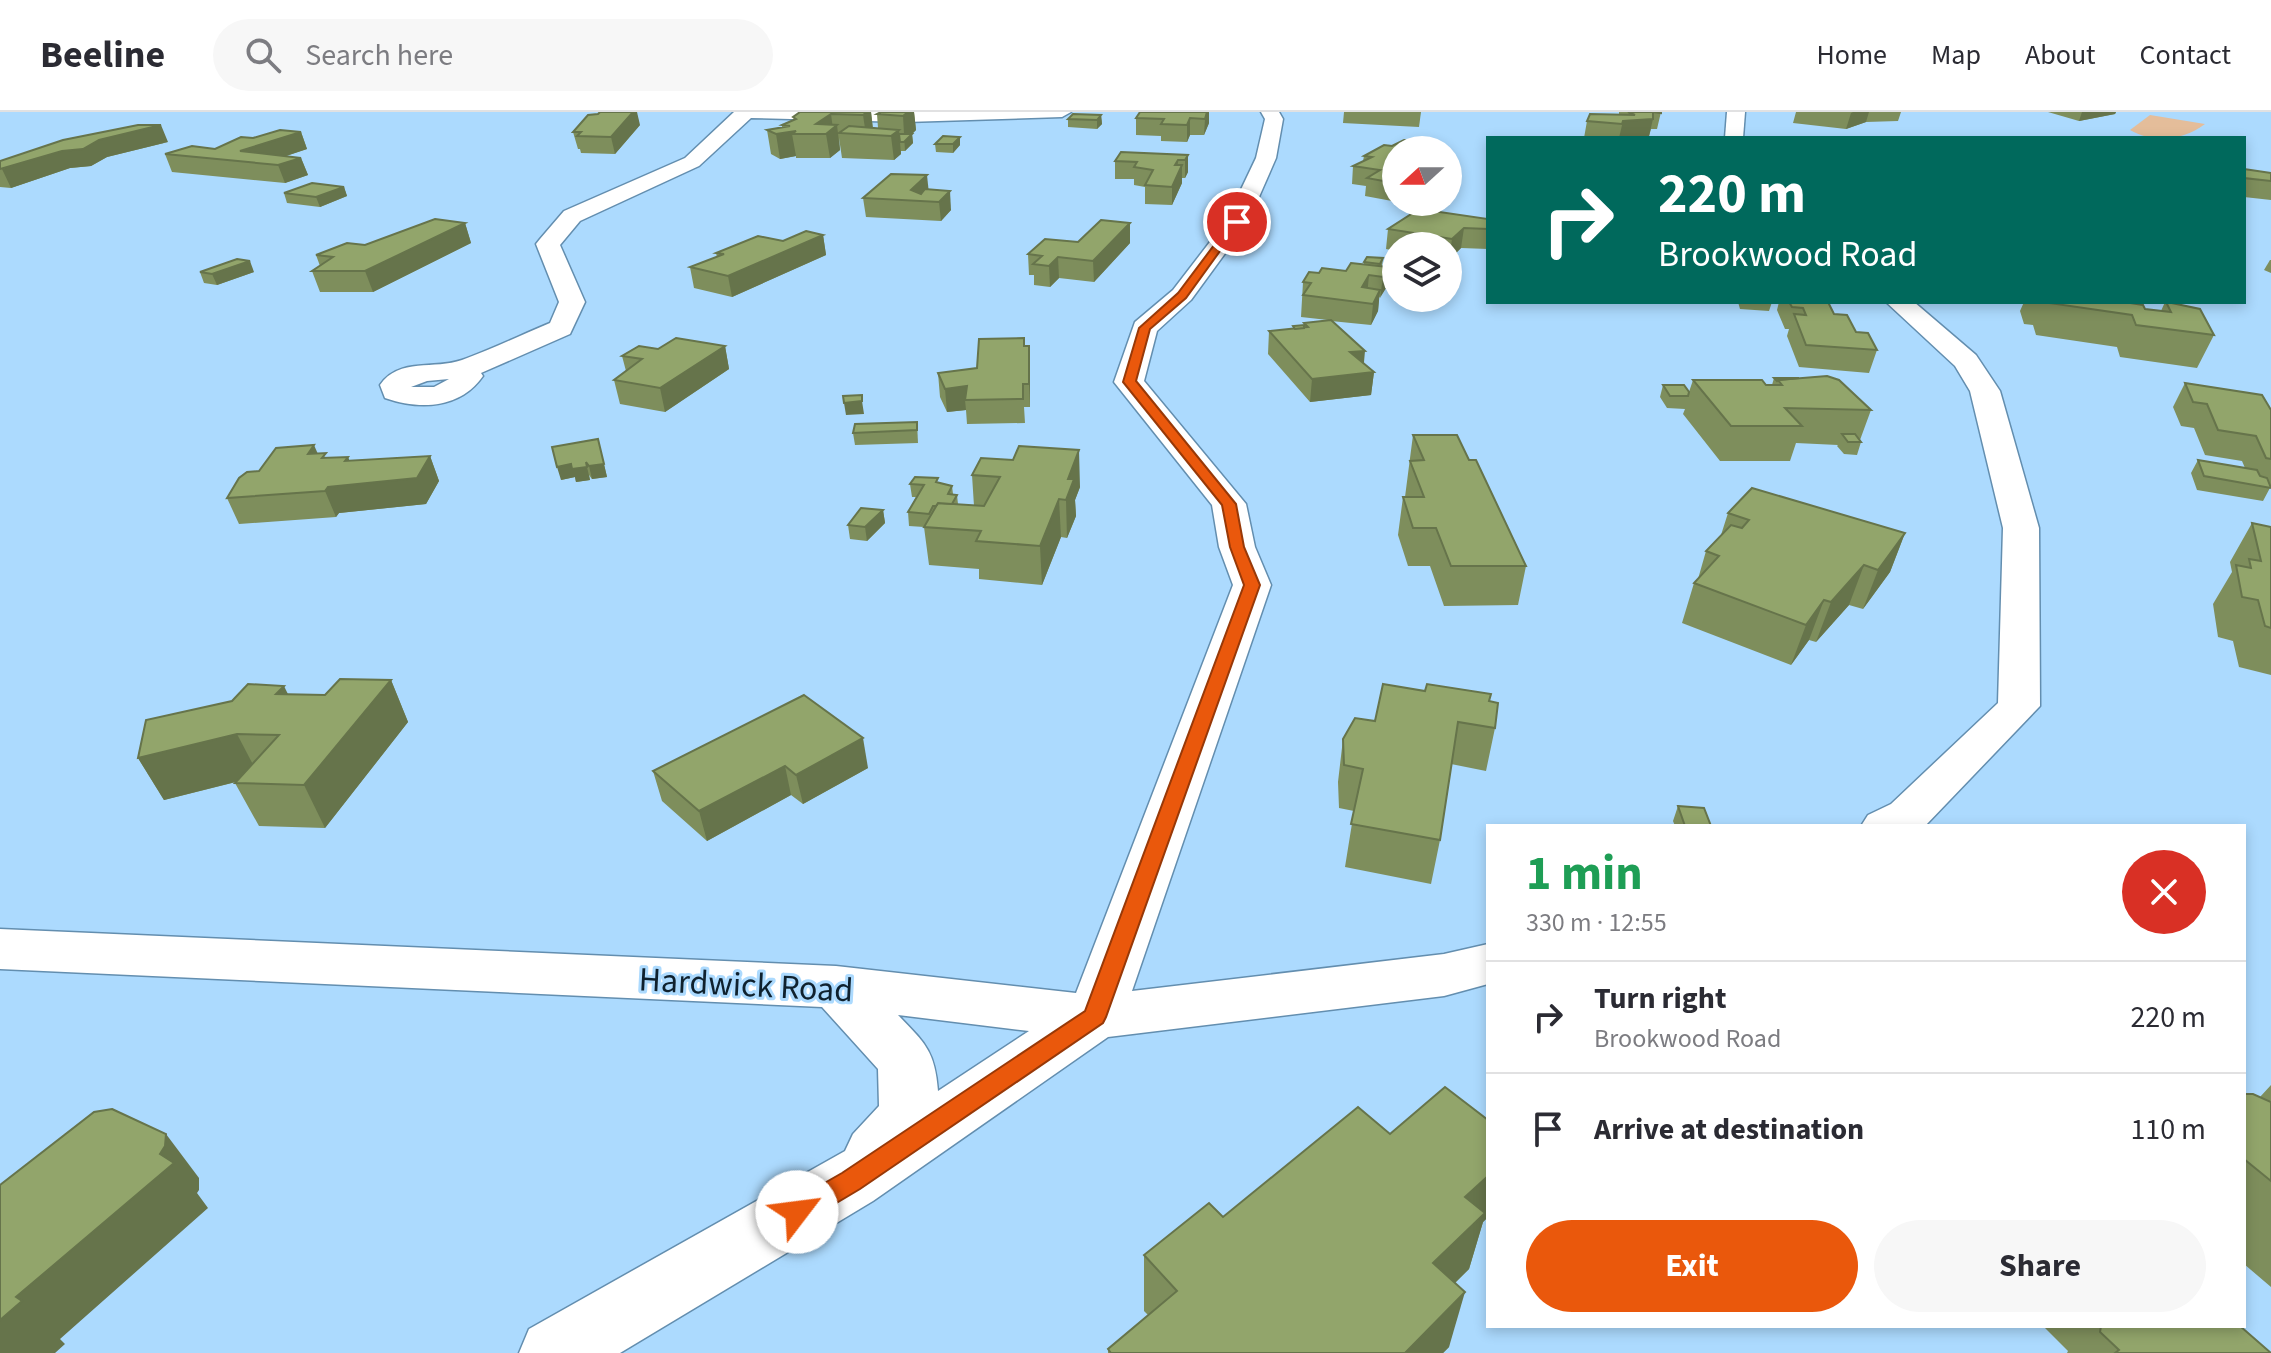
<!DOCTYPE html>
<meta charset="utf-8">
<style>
:root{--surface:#fff;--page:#f7f7f7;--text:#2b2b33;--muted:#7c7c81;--line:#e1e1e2;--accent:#ea580c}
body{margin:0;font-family:"Source Sans 3",sans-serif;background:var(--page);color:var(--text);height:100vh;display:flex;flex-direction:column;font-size:30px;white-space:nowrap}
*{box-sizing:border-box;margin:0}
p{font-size:26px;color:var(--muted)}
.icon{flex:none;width:44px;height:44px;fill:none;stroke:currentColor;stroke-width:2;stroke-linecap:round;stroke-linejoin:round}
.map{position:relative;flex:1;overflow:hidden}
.panel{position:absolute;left:1486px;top:712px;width:760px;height:504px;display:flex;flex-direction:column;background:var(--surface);border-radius:0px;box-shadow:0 4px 12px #0003}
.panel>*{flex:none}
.banner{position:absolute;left:1486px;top:24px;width:760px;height:168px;border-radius:0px;box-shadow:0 4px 12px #0003;background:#00695c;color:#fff;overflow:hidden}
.needle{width:52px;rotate:249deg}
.fabs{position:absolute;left:1382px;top:24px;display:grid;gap:16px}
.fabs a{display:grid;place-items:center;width:80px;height:80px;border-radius:50%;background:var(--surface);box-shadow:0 4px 12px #0003;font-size:40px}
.pin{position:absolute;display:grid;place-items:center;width:68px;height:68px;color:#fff;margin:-34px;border:4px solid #fff;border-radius:50%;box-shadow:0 2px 8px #0007}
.me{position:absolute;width:88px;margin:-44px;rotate:60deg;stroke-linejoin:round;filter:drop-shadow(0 0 6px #0008)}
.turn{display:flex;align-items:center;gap:28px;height:168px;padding:0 40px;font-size:36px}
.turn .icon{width:104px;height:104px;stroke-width:2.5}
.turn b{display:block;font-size:56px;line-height:68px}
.round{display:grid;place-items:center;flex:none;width:84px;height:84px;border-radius:42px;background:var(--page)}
.head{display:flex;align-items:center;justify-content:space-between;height:136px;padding:0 40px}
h1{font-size:48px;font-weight:700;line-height:60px;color:#1e9e55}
.action{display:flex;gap:16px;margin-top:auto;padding:16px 40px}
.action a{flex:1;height:92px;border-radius:48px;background:var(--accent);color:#fff;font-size:32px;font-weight:700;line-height:92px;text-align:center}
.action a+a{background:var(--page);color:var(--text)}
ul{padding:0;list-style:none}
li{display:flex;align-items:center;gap:24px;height:112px;padding:0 40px;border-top:2px solid var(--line)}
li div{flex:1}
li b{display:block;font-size:30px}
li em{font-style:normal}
header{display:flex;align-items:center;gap:48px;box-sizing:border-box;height:112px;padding:0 40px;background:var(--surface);border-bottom:2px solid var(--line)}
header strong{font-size:38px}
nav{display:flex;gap:44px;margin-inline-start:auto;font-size:28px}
.search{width:560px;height:72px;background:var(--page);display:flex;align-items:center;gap:20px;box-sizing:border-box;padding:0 28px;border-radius:44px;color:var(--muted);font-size:30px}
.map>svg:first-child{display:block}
.green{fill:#e4bd9a}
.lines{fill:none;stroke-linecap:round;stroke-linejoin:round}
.minor-casing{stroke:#638eaf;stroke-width:3}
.minor{fill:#fff;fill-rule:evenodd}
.wall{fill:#7e8e5c}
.shaded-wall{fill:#66744b}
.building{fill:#92a56b;stroke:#66744b;stroke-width:2}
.route{fill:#ea580c;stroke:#983908;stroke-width:2}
.labels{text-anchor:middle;stroke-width:6;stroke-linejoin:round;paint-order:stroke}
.near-street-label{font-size:34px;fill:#0f212e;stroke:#acdafe}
</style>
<header>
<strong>Beeline</strong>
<div class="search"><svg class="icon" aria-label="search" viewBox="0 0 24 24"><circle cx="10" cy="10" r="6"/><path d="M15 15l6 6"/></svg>Search here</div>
<nav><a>Home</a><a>Map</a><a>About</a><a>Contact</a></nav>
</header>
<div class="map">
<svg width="2271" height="1241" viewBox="0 0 2271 1241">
<rect width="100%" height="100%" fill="#acdafe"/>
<!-- green -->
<path class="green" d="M2150 3 2205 12C2184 28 2154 32 2130 18Z"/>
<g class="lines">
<defs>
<g id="minor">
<path d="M734 0H1071L1062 5 906 10 751 6 699 54 580 109 560 133 585 190 570 222 481 261 483 264C460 297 420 298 385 286L380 273C399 245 435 258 462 248 492 237 521 223 550 211L559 190 536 132 540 127 564 99 685 46ZM449 267 434 275H411L427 269Z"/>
<path d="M1261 0H1279L1283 7 1276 46 1248 110 1191 188 1157 219 1144 269 1246 392 1255 435 1271 473 1132 879 1444 842 1488 832V872L1444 884 1108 925 873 1089 620 1241H519L529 1217 845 1039 853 1022 879 994 878 957 822 895 0 857V817L836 854 1076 881 1233 473 1219 435 1212 393 1114 270 1135 210 1173 178 1226 109 1256 46 1265 7ZM898 903 1029 919 938 979C935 939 925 931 898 903Z"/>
<path d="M1727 0H1745L1743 26H1725Z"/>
<path d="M1886 190H1914L1976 243 2000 279 2039 416 2040 594 1925 714H1861L1868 703 1891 692 1998 591 2003 416 1970 279 1955 254Z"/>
</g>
</defs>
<!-- minor casing -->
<use href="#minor" class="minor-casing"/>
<!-- minor -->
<use href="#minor" class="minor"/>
</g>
<!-- wall -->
<g class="wall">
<path d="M800 0H871L873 16H878L877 2 914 0 916 18 912 22 913 31 905 39H901V42L894 48 842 46 839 26 840 38 830 46H796V44L780 47 771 42 767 18 782 15V13L794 8 793 5Z"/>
<path d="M1209 0V11L1204 23H1190L1187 30 1161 29V24L1136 23V6Z"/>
<path d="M1344 0H1421L1419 15 1343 11Z"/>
<path d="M1619 0H1661L1657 17H1651L1649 24 1619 26H1584L1587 9 1619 3Z"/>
<path d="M1796 0H1901L1898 9 1866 10 1846 17 1793 11Z"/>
<path d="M2048 0H2116L2115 2 2079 9Z"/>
<path d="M1101 3 1102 12 1097 17 1068 15V7Z"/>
<path d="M640 13 615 42 581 41 580 37H578L573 20Z"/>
<path d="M301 20 307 37 286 44 301 46 308 63 285 71 172 60 165 42 215 37 253 26Z"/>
<path d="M943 24 960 33 953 41 936 40 935 32Z"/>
<path d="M168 30 107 45 91 54 70 56 11 76 0 75V49Z"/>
<path d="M1396 38V87L1392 89 1365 84 1366 74 1352 72 1353 54 1363 49 1364 44Z"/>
<path d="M1188 43V60L1185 66H1182V71L1172 93 1145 92V75L1134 73V67H1115V49Z"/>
<path d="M2244 57 2271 61V88L2244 85Z"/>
<path d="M344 75 347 84 320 95 287 91 284 81Z"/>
<path d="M928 78 951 98 941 109 866 105 863 86Z"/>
<path d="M1488 107V137L1461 136 1449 148 1448 134H1396V139L1386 137 1388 117Z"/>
<path d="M465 111 471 131 373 180H320L312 159 320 154 316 143Z"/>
<path d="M1130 111V131L1094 170 1059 166 1050 175 1034 173V163H1029L1028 142 1078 130Z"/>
<path d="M823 123 826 143 732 185 694 176 690 155 717 145 716 141Z"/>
<path d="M1383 146 1382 154 1388 155 1386 176 1379 186 1378 199 1371 213 1331 209 1364 252 1374 260 1371 283 1310 290 1268 242 1269 219 1293 217V214L1304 213V211L1328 208 1301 205 1303 170 1319 161 1346 159 1364 152V150Z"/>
<path d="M2270 148H2271V161L2264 158Z"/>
<path d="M200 160H254L217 173 204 171Z"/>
<path d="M1738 190H1772L1769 199 1740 197Z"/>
<path d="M1779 190H1828L1834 202 1877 238 1869 261 1799 255 1787 224 1789 217H1785L1777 198Z"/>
<path d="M2024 190H2124L2145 197 2161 199 2165 190 2214 223 2197 256 2120 245 2117 235 2036 223 2033 213 2024 212 2020 199Z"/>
<path d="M725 234 729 257 665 300 620 292 614 268 626 259 622 244 658 237Z"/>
<path d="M1024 234H1029L1030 257V295H1024L1025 311 967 312 966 298 947 300 940 285 938 261 977 256Z"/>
<path d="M1774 266 1871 298 1860 328 1861 330 1857 343 1844 342 1837 334 1838 333 1796 331 1790 349H1720L1683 302 1685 297 1667 296 1660 285 1663 273 1689 280 1693 268 1772 273Z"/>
<path d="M2185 271 2271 298V374L2263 389 2197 378 2191 361 2198 348 2245 356 2242 349 2205 343 2194 316 2181 314 2173 295Z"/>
<path d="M917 310 918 331 855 333 853 321Z"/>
<path d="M1413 323 1469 348 1526 454 1518 493 1444 494 1430 454H1408L1398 423 1403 385H1405Z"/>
<path d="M598 327 607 365 592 367 589 363 590 368 576 370 575 365 561 368Z"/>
<path d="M318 342 328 346 348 345 349 349 430 344 439 369 426 392 339 401 336 405 239 412 227 386 259 359Z"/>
<path d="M981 346 1080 375 1075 388 1076 404 1067 426 1061 425 1042 473 979 467V457L929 453 924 415 909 414 908 400 916 385H912L910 372 938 370 952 374 953 382 957 383 958 392 974 394 972 363Z"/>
<path d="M883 398 885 411 867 429 850 427 848 413Z"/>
<path d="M1728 401 1905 421 1890 460 1863 497 1849 493 1816 530 1809 528 1791 553 1682 511 1694 471 1698 467 1706 439 1721 423Z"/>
<path d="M2252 411 2271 415V563L2239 555 2233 529 2218 525 2213 492 2232 460 2230 450Z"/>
<path d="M391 568 408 610 325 716 259 714 235 671 236 670 164 688 138 646 288 582 325 583Z"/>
<path d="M804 583 868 656 803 692 791 683 707 729 662 689 653 659Z"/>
<path d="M1489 589 1495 616 1486 659 1451 652 1440 728 1431 772 1345 755 1354 699 1339 696 1338 670 1343 627 1375 609Z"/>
<path d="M1678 694 1711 714H1675L1673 709Z"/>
<path d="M2271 973V1175L2244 1152V982L2260 985Z"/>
<path d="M1488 1008V1105L1483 1110 1469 1157 1455 1171 1449 1235 1443 1241H1108V1237L1148 1203 1144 1199V1143L1390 1022Z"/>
<path d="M2043 1214H2240L2271 1241H2067L2068 1239Z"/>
</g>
<!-- shaded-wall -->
<g class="shaded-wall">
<path d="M633 0H637L640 13 615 42 611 25Z"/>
<path d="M867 0H871L873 20 866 23 863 3Z"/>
<path d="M908 0H914L916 18 912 22 913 31 905 39 903 4Z"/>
<path d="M1207 0H1209V11L1204 23 1205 7Z"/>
<path d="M1853 0H1869L1866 10 1846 17 1851 1Z"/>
<path d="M2082 0H2116L2115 2 2079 9Z"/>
<path d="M831 2 833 17 837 13 840 38 830 46 826 22 816 12Z"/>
<path d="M1101 3 1102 12 1097 17V8Z"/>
<path d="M1190 6V23L1187 30V13Z"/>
<path d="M1653 7 1649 24 1619 26 1623 9Z"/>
<path d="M161 13 168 30 107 45 91 54 70 56 11 76 2 57 99 28Z"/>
<path d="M899 18 901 42 894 48 891 24Z"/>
<path d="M796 19 792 22 796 44 780 47 776 22Z"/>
<path d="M301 20 307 37 262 52 240 39Z"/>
<path d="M960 25V33L953 41V32Z"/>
<path d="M1188 43V60L1185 66V48Z"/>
<path d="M301 46 308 63 285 71 278 53Z"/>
<path d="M1178 48 1177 64 1182 53V71L1172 93V75L1175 53Z"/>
<path d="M1396 58V87L1392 89 1395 59Z"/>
<path d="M927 63 929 82 921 89 911 78Z"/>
<path d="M344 75 347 84 320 95 316 85Z"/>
<path d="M950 79 951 98 941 109 939 90Z"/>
<path d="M465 111 471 131 373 180 365 159Z"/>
<path d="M1130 111V131L1094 170 1093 149Z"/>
<path d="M1464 116 1461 136 1449 148 1452 127Z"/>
<path d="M823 123 826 143 732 185 728 164Z"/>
<path d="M1058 145 1059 166 1050 175 1049 154Z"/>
<path d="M250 149 254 160 217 173 212 162Z"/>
<path d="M1388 155 1386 176 1380 186 1383 165Z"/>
<path d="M1369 163 1367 184 1362 175Z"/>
<path d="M1380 178 1378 199 1371 213 1373 192Z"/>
<path d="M725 234 729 257 665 300 660 276Z"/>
<path d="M1029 234 1030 257V295L1029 272Z"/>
<path d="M1365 239 1363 261 1374 260 1371 283 1310 290 1312 267 1350 240Z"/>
<path d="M967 274 965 288 966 298 947 300 945 277Z"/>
<path d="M862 289 864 302 846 303 844 291Z"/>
<path d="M598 327 607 365 592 367 589 354Z"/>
<path d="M314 333 325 358 308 342Z"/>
<path d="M1079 338 1080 375 1075 388 1076 404 1067 426 1066 388 1068 367Z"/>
<path d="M430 344 439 369 426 392 339 401 336 405 325 379 348 345 358 370Z"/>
<path d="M571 352 587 355 590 368 576 370 575 365 561 368 557 355Z"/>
<path d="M1059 387 1061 425 1042 473 1040 434Z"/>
<path d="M883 398 885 411 867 429 865 415Z"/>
<path d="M1905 421 1890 460 1863 497 1878 458Z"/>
<path d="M1864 453 1849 493 1816 530 1831 490Z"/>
<path d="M1824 488 1809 528 1791 553 1806 513Z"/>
<path d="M391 568 408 610 325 716 304 673Z"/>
<path d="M284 574 304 615 276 582Z"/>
<path d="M237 622 259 664 164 688 138 646Z"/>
<path d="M863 626 868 656 803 692 796 663Z"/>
<path d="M785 654 791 683 707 729 699 699Z"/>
<path d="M166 1022 199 1066V1078L197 1081 208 1096 60 1227 65 1232 55 1241H0V1208L16 1185 160 1042Z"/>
<path d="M1488 1064V1105L1483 1110 1469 1157 1419 1206 1433 1151 1465 1085Z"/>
<path d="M1465 1180 1449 1235 1443 1241H1405Z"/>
</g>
<!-- building -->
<g class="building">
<path d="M600 0H633L611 25 577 24 581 20H573L588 3 598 2Z"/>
<path d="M800 0H867L863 3 831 2 816 12 837 13 826 22H792L796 19 776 22 767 18 790 14 782 13 796 7 793 5Z"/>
<path d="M881 0H908L903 4 877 2Z"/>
<path d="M1140 0H1207L1205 7 1190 6 1187 13 1161 12 1164 7 1136 6Z"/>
<path d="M1628 0H1661V1L1653 0V7L1623 9 1622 12 1587 9 1590 2 1635 3Z"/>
<path d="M1073 2 1101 3 1097 8 1068 7Z"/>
<path d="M138 13H161L99 28 83 37 62 39 0 57V49L63 28Z"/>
<path d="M849 14 899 18 891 24 839 21Z"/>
<path d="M280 18 301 20 240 39 301 46 278 53 165 42 192 34 215 37 241 25 253 26Z"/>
<path d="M899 22H912L904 30H900Z"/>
<path d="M943 24 960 25 953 32H935Z"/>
<path d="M1404 28 1433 33 1426 38H1396V69L1394 71 1367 66 1380 58 1353 54 1372 45 1364 44 1384 33 1392 34Z"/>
<path d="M1121 40 1188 43 1185 48H1178L1175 53H1182L1172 75 1145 73 1153 58 1134 55 1137 50 1115 49Z"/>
<path d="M2244 57 2271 61V69L2244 66Z"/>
<path d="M891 62 927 63 911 78 921 82 925 77 950 79 939 90 863 86Z"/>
<path d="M312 71 344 75 316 85 284 81Z"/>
<path d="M1419 97 1488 107V117L1464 116 1452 127 1388 117Z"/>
<path d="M435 107 465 111 365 159H312L333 145 316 143 347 131 365 133Z"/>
<path d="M1101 108 1130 111 1093 149 1058 145 1049 154 1033 152 1042 144 1028 142 1045 127 1078 130Z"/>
<path d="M806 119 823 123 728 164 690 155 724 142 716 141 758 124 783 129Z"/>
<path d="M1367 145 1383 146 1380 152 1364 150Z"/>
<path d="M237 147 250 149 212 162 200 160Z"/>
<path d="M1351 151 1388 155 1383 165 1369 163 1362 175 1380 178 1373 192 1303 183 1311 171 1303 170 1309 160 1319 161 1322 156 1346 159Z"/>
<path d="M1789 190H1828L1834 202 1847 203 1856 220 1868 221 1877 238 1806 233 1794 202 1806 203 1803 196 1792 195Z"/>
<path d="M2049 190H2124L2143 193 2145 197 2171 200 2166 190H2167L2200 197 2214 223 2136 213 2132 203 2049 191Z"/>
<path d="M1331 208 1365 239 1350 240 1374 260 1312 267 1269 219 1308 215 1304 211Z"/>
<path d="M1304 213V216L1295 217 1293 214Z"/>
<path d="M676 226 725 234 660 276 614 268 642 247 622 244 639 234 658 237Z"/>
<path d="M1024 226V234H1029V272H1023V287L965 288 967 274 945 277 938 261 977 256 979 227Z"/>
<path d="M1827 264 1839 268 1871 298 1785 296 1802 314H1731L1693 268H1762L1766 273H1782L1778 268Z"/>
<path d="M1774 266H1799L1778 268 1777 269Z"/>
<path d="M2185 271 2262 283 2271 298V347L2266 346 2256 324 2218 318 2207 292 2193 290Z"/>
<path d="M1663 273H1684L1689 280 1688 284H1670Z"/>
<path d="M862 283V289L844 291 843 284Z"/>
<path d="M917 310V318L853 321 855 312Z"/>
<path d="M1842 322H1855L1861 330H1848Z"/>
<path d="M1413 323H1457L1469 348H1476L1526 454H1451L1436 416H1413L1403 385H1424L1410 349 1424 348Z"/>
<path d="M598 327 604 352 589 354 586 350 587 355 572 357 571 352 557 355 552 335Z"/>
<path d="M314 333 308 342 326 341 322 346 348 345 345 349 430 344 417 366 328 375 325 379 227 386 239 366 247 360 259 359 276 336Z"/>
<path d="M1019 334 1079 338 1068 367H1074L1066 388 1059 387 1040 434 976 429 981 419 924 415 938 391 984 394 1000 365 972 363 981 346 1013 348Z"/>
<path d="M2198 348 2257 358 2260 364 2267 366 2271 376 2204 364Z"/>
<path d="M915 365 938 366 936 370 952 374 948 382 957 383 952 392 938 391 936 394H933L929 402 908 400 924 373 910 372Z"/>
<path d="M1752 376 1905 421 1878 458 1864 453 1831 490 1824 488 1806 513 1694 471 1719 444 1706 439 1731 413 1742 416 1749 408 1728 401Z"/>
<path d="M861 396 883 398 865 415 848 413Z"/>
<path d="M2252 411 2271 415V516L2265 514 2258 488 2242 485 2236 453 2251 456 2249 447 2261 449Z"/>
<path d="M340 567 391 568 304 673 235 671 279 623 237 622 138 646 146 608 232 589 248 572 284 574 276 582 325 583Z"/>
<path d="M1383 572 1425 579 1427 572 1491 582 1489 589 1498 591 1495 616 1458 610 1440 728 1351 712 1363 657 1344 653 1343 627 1355 606 1375 609Z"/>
<path d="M804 583 863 626 796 663 785 654 699 699 653 659Z"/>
<path d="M1678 694 1704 696 1711 714H1685Z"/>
<path d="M1445 975 1488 1008V1064L1465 1085 1485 1101 1433 1151 1465 1180 1405 1241H1111L1108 1237 1177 1179 1144 1143 1209 1091 1223 1105 1358 995 1390 1022Z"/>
<path d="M2244 982H2253L2271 990V1069L2244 1047Z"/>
<path d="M112 997 166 1022 165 1034 160 1042 174 1051 16 1185 22 1189 0 1208V1073L94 1000Z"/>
<path d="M2101 1214H2240L2271 1241H2115L2119 1238 2100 1220Z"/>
</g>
<!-- route -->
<path class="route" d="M1233 108 1241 110 1186 186 1150 217 1136 269 1236 392 1244 435 1260 473 1106 905 1103 911 860 1077 806 1109 797 1112 788 1109 784 1100 788 1092 842 1061 1085 899 1244 473 1230 435 1222 393 1123 270 1139 216 1178 181Z"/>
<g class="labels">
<!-- near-street labels -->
<g class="near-street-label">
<text transform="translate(746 872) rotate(3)" y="12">Hardwick Road</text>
</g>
</g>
</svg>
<div class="fabs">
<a><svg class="needle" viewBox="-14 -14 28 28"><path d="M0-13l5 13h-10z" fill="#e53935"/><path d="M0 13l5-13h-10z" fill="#7c7c81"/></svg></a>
<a><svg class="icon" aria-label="layers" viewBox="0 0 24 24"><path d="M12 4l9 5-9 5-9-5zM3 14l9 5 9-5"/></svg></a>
</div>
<div class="pin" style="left:1237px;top:110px;background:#d93025"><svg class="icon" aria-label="arrive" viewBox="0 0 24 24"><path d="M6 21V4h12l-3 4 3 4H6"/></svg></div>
<svg class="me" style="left:797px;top:1100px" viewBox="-20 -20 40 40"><circle r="19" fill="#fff"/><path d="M0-13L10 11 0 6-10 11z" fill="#ea580c"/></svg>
<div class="banner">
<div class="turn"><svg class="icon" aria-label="right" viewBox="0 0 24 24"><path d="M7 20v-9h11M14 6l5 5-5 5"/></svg><div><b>220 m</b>Brookwood Road</div></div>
</div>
<section class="panel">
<div class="head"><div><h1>1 min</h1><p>330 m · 12:55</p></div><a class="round" style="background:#d93025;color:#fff"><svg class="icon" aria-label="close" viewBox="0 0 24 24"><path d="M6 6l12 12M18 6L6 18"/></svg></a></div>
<ul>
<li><svg class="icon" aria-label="right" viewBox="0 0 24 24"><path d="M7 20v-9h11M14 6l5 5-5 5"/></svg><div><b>Turn right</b><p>Brookwood Road</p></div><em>220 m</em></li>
<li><svg class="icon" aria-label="arrive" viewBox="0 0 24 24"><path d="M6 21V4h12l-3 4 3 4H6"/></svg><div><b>Arrive at destination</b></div><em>110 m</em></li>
</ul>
<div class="action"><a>Exit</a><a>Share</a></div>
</section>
</div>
